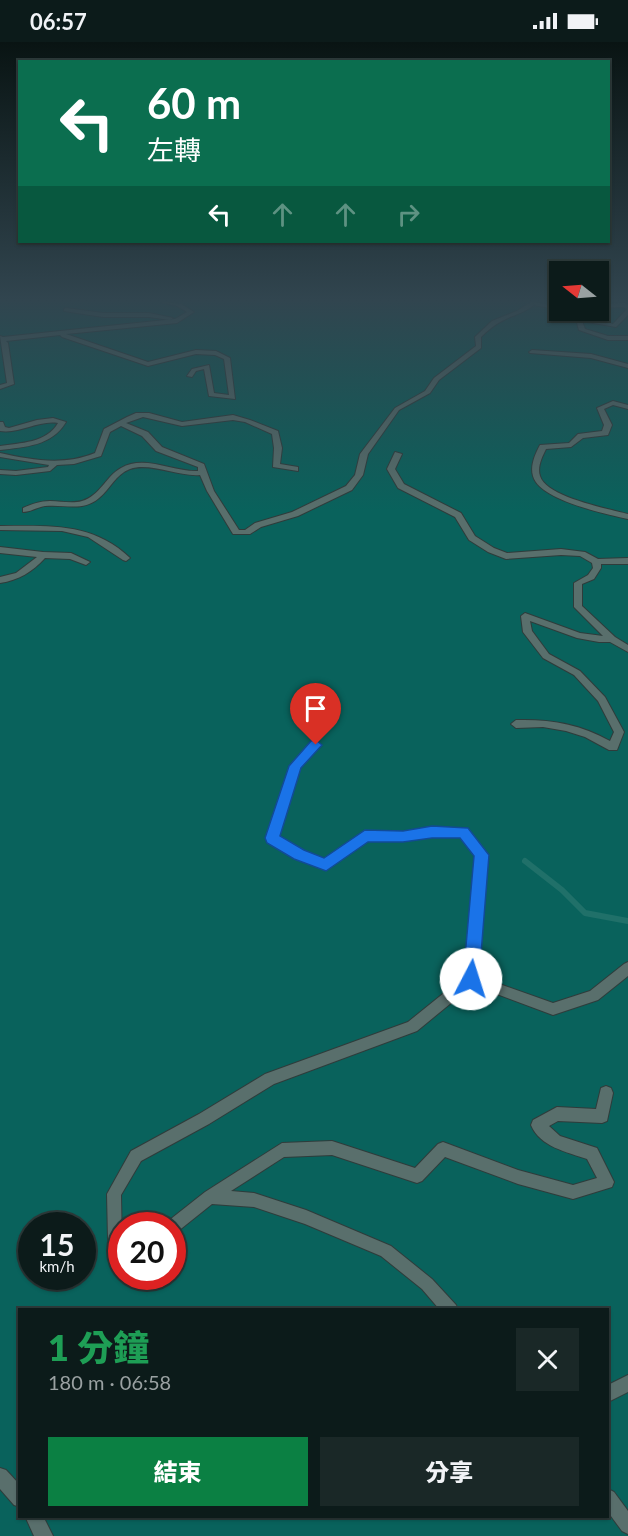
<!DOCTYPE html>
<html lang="zh-TW">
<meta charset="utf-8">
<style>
:root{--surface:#0c1b1a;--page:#1a2827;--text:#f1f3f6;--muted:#9aa1a2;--line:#2c3939;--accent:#0b8043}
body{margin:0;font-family:Lato,"Noto Sans TC",sans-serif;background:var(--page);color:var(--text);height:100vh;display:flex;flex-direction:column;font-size:22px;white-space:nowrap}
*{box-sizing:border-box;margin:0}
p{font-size:20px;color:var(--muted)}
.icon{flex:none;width:33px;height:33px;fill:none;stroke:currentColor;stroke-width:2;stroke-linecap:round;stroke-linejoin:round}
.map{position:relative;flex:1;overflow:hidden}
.sheet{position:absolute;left:18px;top:1266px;width:591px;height:210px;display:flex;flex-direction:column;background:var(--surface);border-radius:0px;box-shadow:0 2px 4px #0004,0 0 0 2px var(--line)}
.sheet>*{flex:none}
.guide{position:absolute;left:18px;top:18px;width:592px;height:183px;border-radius:0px;box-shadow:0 2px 4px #0004,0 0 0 2px var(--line);background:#0b6e4f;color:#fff;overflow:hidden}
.needle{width:39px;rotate:287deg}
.controls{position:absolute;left:549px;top:219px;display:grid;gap:12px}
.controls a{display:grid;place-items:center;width:60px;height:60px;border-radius:0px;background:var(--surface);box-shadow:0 2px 4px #0004,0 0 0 2px var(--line);font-size:30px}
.speed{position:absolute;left:18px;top:1170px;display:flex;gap:12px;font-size:30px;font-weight:700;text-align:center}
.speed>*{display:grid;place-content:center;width:78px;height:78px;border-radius:50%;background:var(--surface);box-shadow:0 2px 4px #0004,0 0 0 2px var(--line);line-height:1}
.speed small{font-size:15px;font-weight:400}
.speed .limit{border:9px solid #d22;background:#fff;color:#111}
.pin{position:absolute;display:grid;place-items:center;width:51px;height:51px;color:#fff;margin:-62px -26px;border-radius:50% 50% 50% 0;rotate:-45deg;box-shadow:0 0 6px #0007}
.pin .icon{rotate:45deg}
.me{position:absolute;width:66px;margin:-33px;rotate:5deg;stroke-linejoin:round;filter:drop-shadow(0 0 4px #0008)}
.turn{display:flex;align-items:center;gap:21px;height:126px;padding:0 30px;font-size:27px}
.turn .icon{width:78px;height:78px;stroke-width:2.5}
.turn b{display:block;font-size:42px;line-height:51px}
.lanes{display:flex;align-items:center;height:57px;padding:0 30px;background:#0003;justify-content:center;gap:30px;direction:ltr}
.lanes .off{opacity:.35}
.round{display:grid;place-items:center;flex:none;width:63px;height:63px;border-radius:0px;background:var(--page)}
.headline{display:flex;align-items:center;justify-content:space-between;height:102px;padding:0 30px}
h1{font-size:36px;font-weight:800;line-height:45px;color:#1e9e55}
.primary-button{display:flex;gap:12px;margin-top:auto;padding:12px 30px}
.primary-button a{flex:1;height:69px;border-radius:0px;background:var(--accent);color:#fff;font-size:24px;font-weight:800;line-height:69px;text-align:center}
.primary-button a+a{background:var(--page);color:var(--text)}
.status{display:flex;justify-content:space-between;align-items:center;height:42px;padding:0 30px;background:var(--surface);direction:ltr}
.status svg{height:16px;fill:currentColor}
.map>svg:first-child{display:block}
.forest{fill:#09625c;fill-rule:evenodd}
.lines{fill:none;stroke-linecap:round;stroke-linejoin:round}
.stream{stroke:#207069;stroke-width:6}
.service-casing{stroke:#2f3c3b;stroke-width:2}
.service{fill:#596f6c;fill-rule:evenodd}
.route{fill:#1a73e8;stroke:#114b97;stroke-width:1.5}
</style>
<div class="status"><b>06:57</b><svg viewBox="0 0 49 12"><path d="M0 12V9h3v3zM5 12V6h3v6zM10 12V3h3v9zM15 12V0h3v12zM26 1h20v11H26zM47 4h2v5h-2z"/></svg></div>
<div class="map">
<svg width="628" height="1494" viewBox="0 0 628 1494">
<rect width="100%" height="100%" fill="#102422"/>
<!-- forest -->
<path class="forest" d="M0 260H559L560 268H598L599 260H628V1494H0ZM32 1184H82V1234H32ZM122 1184H172V1234H122ZM20 1268H608V1474H20Z"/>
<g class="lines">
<!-- stream -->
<path class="stream" d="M525 819 562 848 585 871 628 879"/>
<defs>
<g id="service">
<path d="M161 260 181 262 194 270 177 281 66 292 148 320 196 308 216 309 230 316 235 357 209 354 204 327 196 329 192 335 187 334 192 327 209 323 214 351 229 353 224 317 215 313 196 312 148 324 62 295 60 293 6 299 8 301 14 342 0 347V343L7 341 0 294 3 295 175 277 187 270 177 264Z"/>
<path d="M531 260 560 264V268L534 263C524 271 513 273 502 279 494 283 487 289 481 295V306L439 338 430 351 399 368 368 412 363 433 352 448 298 474 261 485 250 492H233L207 449 200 433C178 435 150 420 130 427 116 432 110 447 99 456 83 470 65 462 45 464 37 465 31 470 23 470V466C32 462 40 459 50 459 61 459 72 462 82 459 100 454 106 434 121 426 144 412 173 430 198 429V425L156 409 142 394 121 384 110 390 101 414 74 422 57 423 50 429 16 433 0 432V428L16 429 48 425 49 423 0 415V411C32 418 63 424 95 411L104 387 127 375 136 371H149L182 380 233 373 250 378 278 389 282 406 280 422 298 425V429L273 425 274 406 272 392 245 380 233 378 182 384 143 375 126 381 148 390 162 405 204 422 214 449 239 488H245L255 481 292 470 346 444 355 433 360 412 395 366 425 349 434 336 476 304 475 295 492 279 517 269Z"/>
<path d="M625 261 628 263V273L616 285 582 279 585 287 608 294H628V298H608L579 288 576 277 586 275 613 282 627 267 623 265 598 266V262Z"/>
<path d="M66 266 103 271H149L173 276 170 278 149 275H103L64 269V267Z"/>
<path d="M532 308 591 312 628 322V326L591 316 530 311 529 310Z"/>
<path d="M613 359 628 363V367L613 363 604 367 612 383 608 393 583 396 571 405 546 407C542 415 537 425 540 434 546 455 609 467 628 472V477C606 472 539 458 533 434 530 424 535 412 540 403L569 401 578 392 602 389 604 383 597 366Z"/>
<path d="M53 376 66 380C52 404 25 405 0 408V404C20 401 47 401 58 381 38 378 20 392 0 389V380H3L5 385 9 386 37 378Z"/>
<path d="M395 410 402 412 395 427 404 442 461 471 475 494 494 506 507 511 561 507 585 510 598 517 628 516V522H601V526L594 537 582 542V564L615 595 628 603V610L610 600H599L577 596 530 579 532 589 549 612 580 629 605 655 624 690 617 708H609L585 695 566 689 543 685 516 686 511 682 516 678C550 677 580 682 610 699L614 690 598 659 574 633 543 616 523 590 521 574 525 571 580 591 603 594 574 565V541L588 533 593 526 592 521 580 514 561 513 506 517 488 510 469 498 455 475 398 446 387 427Z"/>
<path d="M0 484C49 484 92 480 130 516L126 519 123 518 88 495 62 489 0 488Z"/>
<path d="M0 505 43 510 71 511 90 520 86 523 70 517 45 516C32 530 19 538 0 541V535L16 531 37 515 0 511Z"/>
<path d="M316 699 321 703 300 726 278 795 303 810 325 817 365 790 403 791 432 786 467 787 488 813 477 934 553 961 590 949 624 922 628 920V934L598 958 553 973 473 943 417 989 274 1042 209 1082 141 1119 121 1153 122 1207 110 1202 108 1197 107 1152 131 1109 199 1072 265 1032 408 980 465 934 476 814 460 794H432L403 799H367L326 827 295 816 268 800 267 797 290 724 312 700Z"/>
<path d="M606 1044 611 1046 613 1051 607 1079 602 1081 558 1079 549 1084 560 1094 597 1106 614 1140 612 1145 573 1157 518 1142 445 1115 422 1139 417 1141 332 1113 284 1115 231 1149 254 1151 306 1168 391 1204 432 1237 456 1263 458 1268H440L422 1247 381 1214 305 1182 254 1165 212 1162 177 1190 172 1192V1184H165L167 1180 205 1150 282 1101 332 1099 415 1126 438 1102 443 1100 518 1128 573 1143 597 1136 587 1117C567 1110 540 1105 531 1083L533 1078 557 1065 596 1067 601 1046Z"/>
<path d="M628 1333V1350L608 1360V1343Z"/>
<path d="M0 1426 6 1428 20 1443V1465L14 1463 0 1447Z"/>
<path d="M608 1447 614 1450 628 1469V1492L622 1489 608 1470Z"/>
<path d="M25 1474H43L53 1494H34Z"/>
</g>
</defs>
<!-- service casing -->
<use href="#service" class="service-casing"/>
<!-- service -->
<use href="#service" class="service"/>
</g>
<!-- sky -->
<linearGradient id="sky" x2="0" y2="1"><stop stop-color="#091413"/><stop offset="0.55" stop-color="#31454f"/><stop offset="1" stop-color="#31454f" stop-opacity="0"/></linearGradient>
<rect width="628" height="469" fill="url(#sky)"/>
<!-- route -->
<path class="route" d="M316 698 322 703 301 726 280 794 304 808 324 816 365 788 403 789 432 784 468 786 489 813 479 937 477 942 471 944 466 942 463 937 474 814 460 796H432L403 800H368L326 829 294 817 267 801 265 796 289 724 311 699Z"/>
</svg>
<div class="controls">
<a><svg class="needle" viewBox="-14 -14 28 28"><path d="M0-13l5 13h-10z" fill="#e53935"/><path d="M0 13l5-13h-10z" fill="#9aa1a2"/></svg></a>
</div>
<div class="speed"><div>15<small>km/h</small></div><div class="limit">20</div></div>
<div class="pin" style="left:316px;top:703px;background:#d93025"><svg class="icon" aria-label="arrive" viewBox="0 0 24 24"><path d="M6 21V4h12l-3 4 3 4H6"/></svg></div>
<svg class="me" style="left:471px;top:937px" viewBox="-20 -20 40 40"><circle r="19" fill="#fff"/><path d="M0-13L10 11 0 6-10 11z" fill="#1a73e8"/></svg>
<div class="guide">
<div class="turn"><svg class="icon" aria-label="left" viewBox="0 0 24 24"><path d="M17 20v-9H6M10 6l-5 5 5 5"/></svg><div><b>60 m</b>左轉</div></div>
<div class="lanes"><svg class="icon" aria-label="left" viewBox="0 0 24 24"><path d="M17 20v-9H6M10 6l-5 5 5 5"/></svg><svg class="icon off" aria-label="ahead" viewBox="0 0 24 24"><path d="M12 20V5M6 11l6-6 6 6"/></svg><svg class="icon off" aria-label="ahead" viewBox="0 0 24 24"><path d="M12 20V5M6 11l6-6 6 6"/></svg><svg class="icon off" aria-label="right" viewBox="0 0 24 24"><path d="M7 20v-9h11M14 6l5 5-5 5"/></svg></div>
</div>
<section class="sheet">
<div class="headline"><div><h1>1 分鐘</h1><p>180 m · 06:58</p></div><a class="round"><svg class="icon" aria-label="close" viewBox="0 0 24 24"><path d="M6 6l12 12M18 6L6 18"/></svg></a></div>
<div class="primary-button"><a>結束</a><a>分享</a></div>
</section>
</div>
